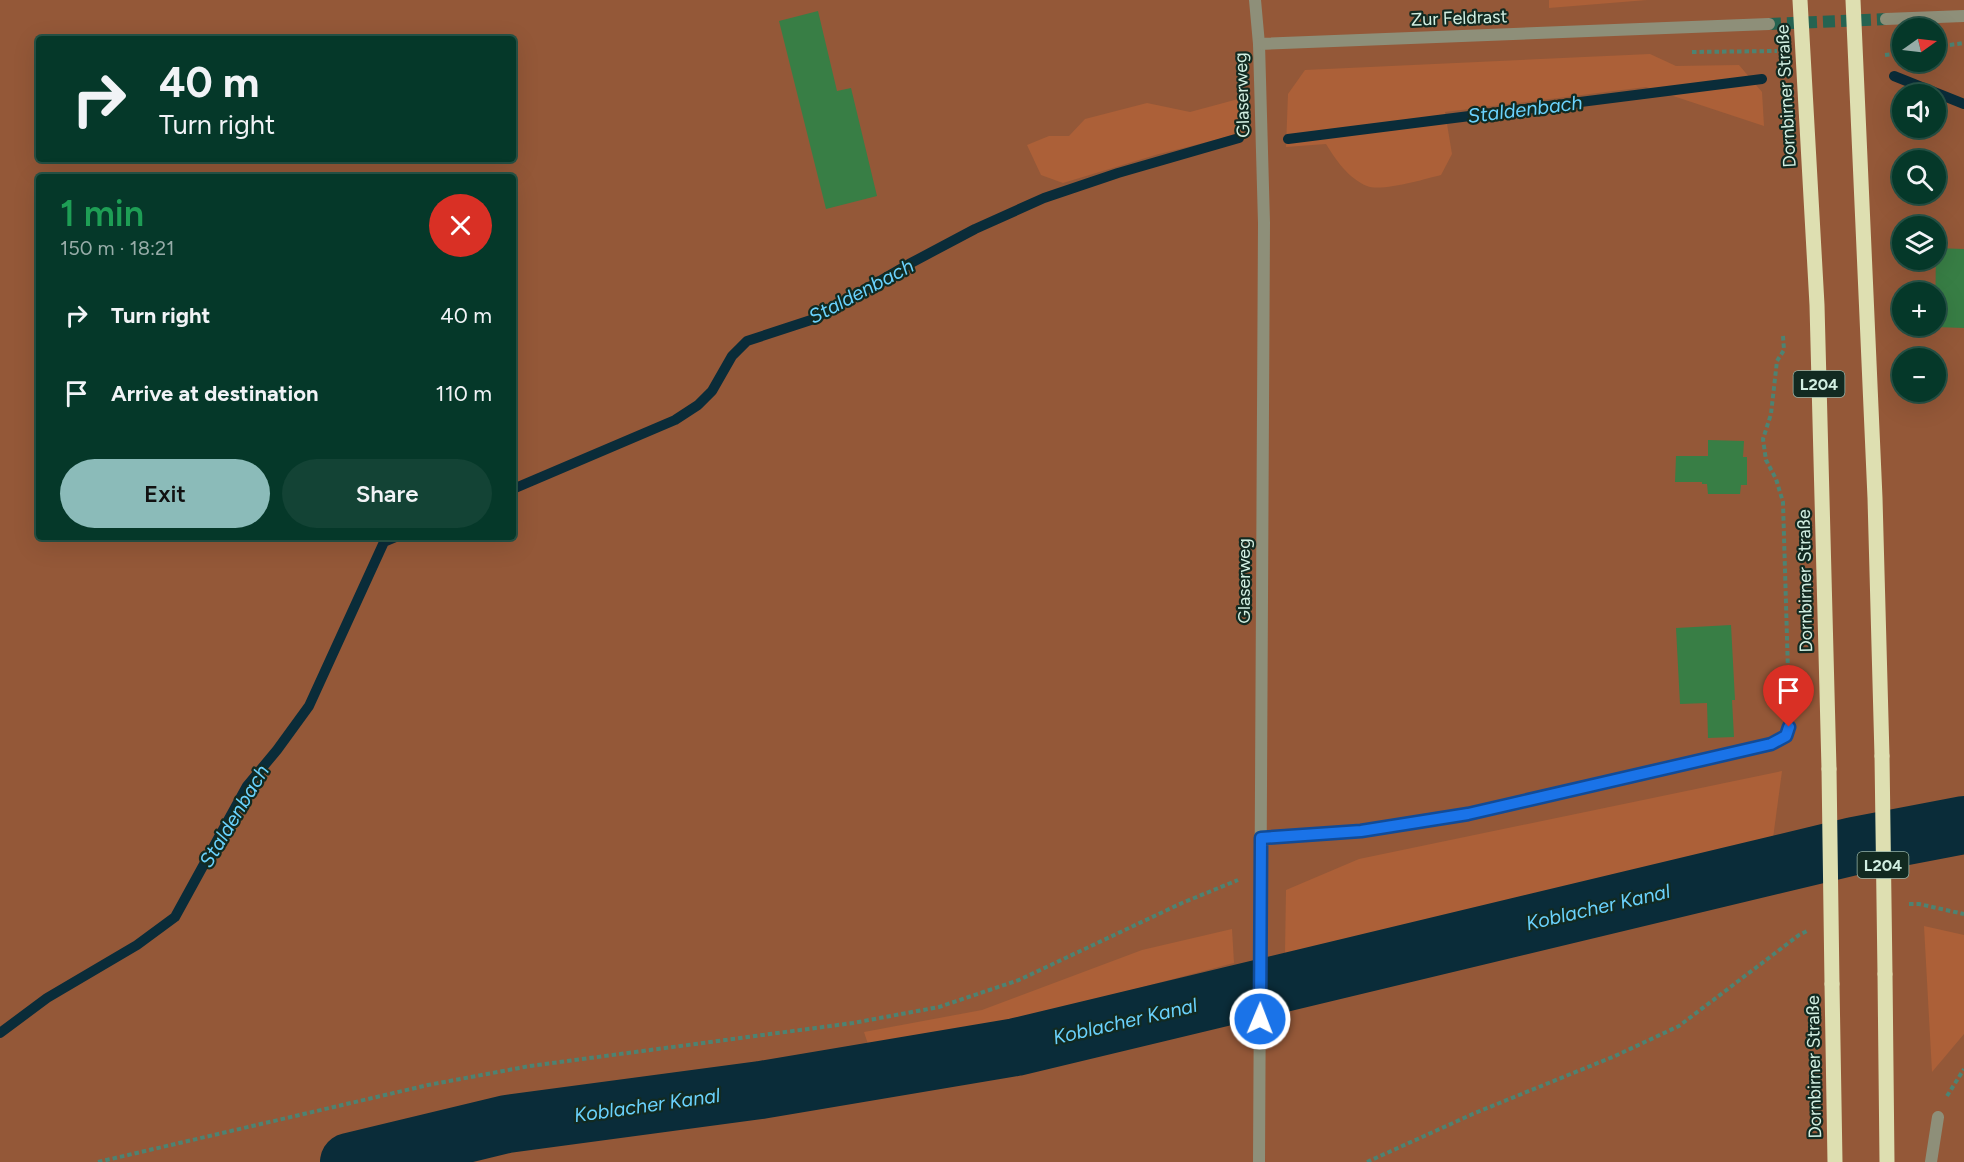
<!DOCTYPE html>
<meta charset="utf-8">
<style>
:root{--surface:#053829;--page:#134335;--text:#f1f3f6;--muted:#97aca8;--line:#265246;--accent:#8bbbb9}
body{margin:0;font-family:Figtree,sans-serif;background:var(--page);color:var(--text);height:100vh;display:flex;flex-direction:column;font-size:22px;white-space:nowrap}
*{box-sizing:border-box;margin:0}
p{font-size:20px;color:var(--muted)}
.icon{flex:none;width:33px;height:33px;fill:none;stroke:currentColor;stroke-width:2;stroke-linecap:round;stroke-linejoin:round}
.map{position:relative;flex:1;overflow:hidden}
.sheet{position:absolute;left:36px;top:174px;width:480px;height:366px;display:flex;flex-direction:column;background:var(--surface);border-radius:6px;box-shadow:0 6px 24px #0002,0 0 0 2px var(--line)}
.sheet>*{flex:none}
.guide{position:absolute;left:36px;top:36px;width:480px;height:126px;border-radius:6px;box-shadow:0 6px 24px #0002,0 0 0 2px var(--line);background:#053829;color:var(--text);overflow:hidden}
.needle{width:39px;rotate:76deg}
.controls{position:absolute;left:1892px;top:18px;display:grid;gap:12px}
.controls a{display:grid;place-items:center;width:54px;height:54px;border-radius:50%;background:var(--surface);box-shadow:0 6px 24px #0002,0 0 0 2px var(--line);font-size:30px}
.pin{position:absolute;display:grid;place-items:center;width:51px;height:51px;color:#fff;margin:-62px -26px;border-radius:50% 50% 50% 0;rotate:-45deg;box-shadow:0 0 6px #0007}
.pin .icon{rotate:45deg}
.me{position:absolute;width:66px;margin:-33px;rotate:1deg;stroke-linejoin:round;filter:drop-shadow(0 0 4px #0008)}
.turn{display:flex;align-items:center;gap:21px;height:126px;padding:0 24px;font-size:27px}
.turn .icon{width:78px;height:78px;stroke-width:2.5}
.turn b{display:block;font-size:42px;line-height:51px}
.round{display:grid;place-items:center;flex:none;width:63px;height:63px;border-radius:32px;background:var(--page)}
.head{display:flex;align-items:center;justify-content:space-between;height:102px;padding:0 24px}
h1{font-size:36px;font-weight:600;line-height:45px;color:#1e9e55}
.button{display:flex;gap:12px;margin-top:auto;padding:12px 24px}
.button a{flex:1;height:69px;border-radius:36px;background:var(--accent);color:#111;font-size:24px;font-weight:600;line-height:69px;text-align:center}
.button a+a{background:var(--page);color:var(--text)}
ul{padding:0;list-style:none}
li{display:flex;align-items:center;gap:18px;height:78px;padding:0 24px}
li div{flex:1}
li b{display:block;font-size:22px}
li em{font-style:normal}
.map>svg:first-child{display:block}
.green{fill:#945838;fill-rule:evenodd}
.forest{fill:#ac6038}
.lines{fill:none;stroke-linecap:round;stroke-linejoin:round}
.stream{stroke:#0a2c39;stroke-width:10}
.river{stroke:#0a2c39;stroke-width:58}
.building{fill:#387e45}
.street-tunnel{stroke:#256351;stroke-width:12;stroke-dasharray:12 6;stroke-linecap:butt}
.path{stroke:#4d8372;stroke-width:4;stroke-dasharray:4.5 3;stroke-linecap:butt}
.lane{stroke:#8e8f79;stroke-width:12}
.street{stroke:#8e8f79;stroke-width:12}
.primary{stroke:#dedfb1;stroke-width:15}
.primary-bridge{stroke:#dedfb1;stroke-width:15}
.route-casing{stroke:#114b97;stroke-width:15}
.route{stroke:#1a73e8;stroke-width:10}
.labels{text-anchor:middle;stroke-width:4.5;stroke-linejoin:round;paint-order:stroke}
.shield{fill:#122a21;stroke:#98b4a8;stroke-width:1.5}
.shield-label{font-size:16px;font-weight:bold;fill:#d2efe2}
.street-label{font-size:18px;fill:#d2efe2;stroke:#122a21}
.water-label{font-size:20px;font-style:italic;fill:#6ad2fd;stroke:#122a21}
</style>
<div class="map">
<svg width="1964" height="1162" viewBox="0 0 1964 1162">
<rect width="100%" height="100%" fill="#074a37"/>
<!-- green -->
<path class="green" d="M0 0H1964V806L1803 837 1806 872 1964 844V1162H0ZM1902 28H1935V62H1902ZM39 39H513V159H39ZM1902 94H1935V128H1902ZM1902 160H1935V194H1902ZM39 177H513V537H39ZM1902 226H1935V260H1902ZM1902 292H1935V326H1902ZM1902 358H1935V392H1902Z"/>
<!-- forest -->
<g class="forest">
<path d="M1549 0H1647L1549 8Z"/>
<path d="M1650 54 1676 66 1739 65 1762 92 1764 126 1646 87 1445 112 1452 154 1441 175C1425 179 1381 192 1367 186 1348 178 1336 160 1326 144L1286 147 1288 94 1305 70Z"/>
<path d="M1242 98 1243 133 1159 154 1063 183 1041 175 1027 145 1049 136H1069L1085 119 1147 103 1190 112Z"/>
<path d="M1782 771 1773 838 1285 955 1286 890 1359 859Z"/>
<path d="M1924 926 1964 935V1034L1932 1072Z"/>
<path d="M1232 929 1234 963 1013 1021 870 1050 864 1032 982 1010 1142 950Z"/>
</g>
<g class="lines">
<!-- stream -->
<g class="stream">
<path d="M1894 76 1964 104"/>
<path d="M1288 139 1762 79"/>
<path d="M513 489 675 420 698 405 712 391 732 356 747 341 814 319 909 264 975 229 1044 198 1118 173 1239 138"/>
<path d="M0 1033 47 998 137 945 175 917 247 786 277 750 309 706 384 542 396 537"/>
</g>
<!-- river -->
<path class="river" d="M349 1162 507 1124 761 1090 1016 1047 1854 846 1964 825"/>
</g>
<!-- building -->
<g class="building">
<path d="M818 11 837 91 851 88 877 196 826 209 779 21Z"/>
<path d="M1936 248 1964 249V328L1935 327Z"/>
<path d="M1708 440 1744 441 1743 457H1747V485H1741L1740 494H1708L1707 484H1702V482H1675L1676 456H1708Z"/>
<path d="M1731 625 1735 700H1732L1734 737 1708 738 1707 703 1680 704 1676 628Z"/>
</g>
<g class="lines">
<!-- street-tunnel -->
<path class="street-tunnel" d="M1769 24 1886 19"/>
<!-- path -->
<g class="path">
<path d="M1935 47 1964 43"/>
<path d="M1692 52 1777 51"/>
<path d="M1885 55 1902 53"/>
<path d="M1783 336 1784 350 1777 361 1771 414 1763 439 1766 460 1776 479 1783 502 1789 706"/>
<path d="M1909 904H1919L1964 914"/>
<path d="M1947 1096 1964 1069"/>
<path d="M98 1162 428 1085 530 1066 853 1023 939 1007 1019 980 1182 903 1238 880"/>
<path d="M1367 1162 1475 1113 1615 1056 1679 1026 1799 935 1807 931"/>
</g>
<!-- lane -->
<g class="lane">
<path d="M1261 838 1361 831 1468 814 1771 744 1786 736 1789 727"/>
<path d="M1931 1162 1938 1117"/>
</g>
<!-- street -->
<g class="street">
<path d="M1255 0 1259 44 1264 223 1259 1162"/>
<path d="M1886 19 1964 16"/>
<path d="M1259 44 1769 24"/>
</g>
<!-- primary -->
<g class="primary">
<path d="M1800 0 1817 305 1829 769"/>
<path d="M1853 0 1875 498 1882 756"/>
<path d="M1885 974 1887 1162"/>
<path d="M1832 984 1835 1162"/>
</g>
<!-- primary-bridge -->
<g class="primary-bridge">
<path d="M1882 756 1885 974"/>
<path d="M1829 769 1832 984"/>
</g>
</g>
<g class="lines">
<defs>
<path id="route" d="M1260 1019 1261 838 1361 831 1468 814 1771 744 1786 736 1789 727"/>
</defs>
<!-- route casing -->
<use href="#route" class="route-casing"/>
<!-- route -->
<use href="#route" class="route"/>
</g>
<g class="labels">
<!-- shield labels -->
<g class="shield">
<rect x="1793.5" y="371" width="51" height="26" rx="4.5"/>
<rect x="1857.5" y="852" width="51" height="26" rx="4.5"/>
</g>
<g class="shield-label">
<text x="1819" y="390">L204</text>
<text x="1883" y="871">L204</text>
</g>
<!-- street labels -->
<g class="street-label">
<text transform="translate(1459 18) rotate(-2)" y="6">Zur Feldrast</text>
<text transform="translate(1242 95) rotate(-92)" y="6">Glaserweg</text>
<text transform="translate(1786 96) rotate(-93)" y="6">Dornbirner Straße</text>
<text transform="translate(1244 581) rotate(-90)" y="6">Glaserweg</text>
<text transform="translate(1805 581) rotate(-91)" y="6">Dornbirner Straße</text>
<text transform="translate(1814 1067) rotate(-91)" y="6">Dornbirner Straße</text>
</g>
<!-- water labels -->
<g class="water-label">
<text transform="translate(1525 109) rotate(-7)" y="7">Staldenbach</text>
<text transform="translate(861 291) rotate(-28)" y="7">Staldenbach</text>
<text transform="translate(234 816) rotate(-59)" y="7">Staldenbach</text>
<text transform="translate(1598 907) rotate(-13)" y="7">Koblacher Kanal</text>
<text transform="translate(1125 1021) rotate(-13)" y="7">Koblacher Kanal</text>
<text transform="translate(647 1105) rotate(-8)" y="7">Koblacher Kanal</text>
</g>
</g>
</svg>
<div class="controls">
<a><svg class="needle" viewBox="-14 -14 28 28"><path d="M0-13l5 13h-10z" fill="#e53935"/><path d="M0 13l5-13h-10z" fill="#97aca8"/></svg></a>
<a><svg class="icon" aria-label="sound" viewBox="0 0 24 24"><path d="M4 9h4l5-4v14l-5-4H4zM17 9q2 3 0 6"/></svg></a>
<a><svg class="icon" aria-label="search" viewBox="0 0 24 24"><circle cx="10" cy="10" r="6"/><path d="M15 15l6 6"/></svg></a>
<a><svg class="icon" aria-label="layers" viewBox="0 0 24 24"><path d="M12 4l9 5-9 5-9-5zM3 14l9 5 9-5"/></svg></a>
<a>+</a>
<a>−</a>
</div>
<div class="pin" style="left:1789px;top:727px;background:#d93025"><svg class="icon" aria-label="arrive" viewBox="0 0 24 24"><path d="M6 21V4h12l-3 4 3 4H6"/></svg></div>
<svg class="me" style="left:1260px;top:1019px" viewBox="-20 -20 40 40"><circle r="17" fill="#1a73e8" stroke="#fff" stroke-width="3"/><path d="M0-11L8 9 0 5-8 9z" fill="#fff"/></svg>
<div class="guide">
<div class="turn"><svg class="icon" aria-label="right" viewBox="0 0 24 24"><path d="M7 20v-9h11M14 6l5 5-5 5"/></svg><div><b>40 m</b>Turn right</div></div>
</div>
<section class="sheet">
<div class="head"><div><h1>1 min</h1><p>150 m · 18:21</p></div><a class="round" style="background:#d93025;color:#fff"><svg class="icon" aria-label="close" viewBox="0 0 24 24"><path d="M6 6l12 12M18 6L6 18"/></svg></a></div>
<ul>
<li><svg class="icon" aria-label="right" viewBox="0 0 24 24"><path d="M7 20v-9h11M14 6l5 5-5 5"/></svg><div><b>Turn right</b></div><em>40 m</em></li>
<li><svg class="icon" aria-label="arrive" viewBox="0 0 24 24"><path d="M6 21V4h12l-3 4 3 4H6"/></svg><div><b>Arrive at destination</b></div><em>110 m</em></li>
</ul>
<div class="button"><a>Exit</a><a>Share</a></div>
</section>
</div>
